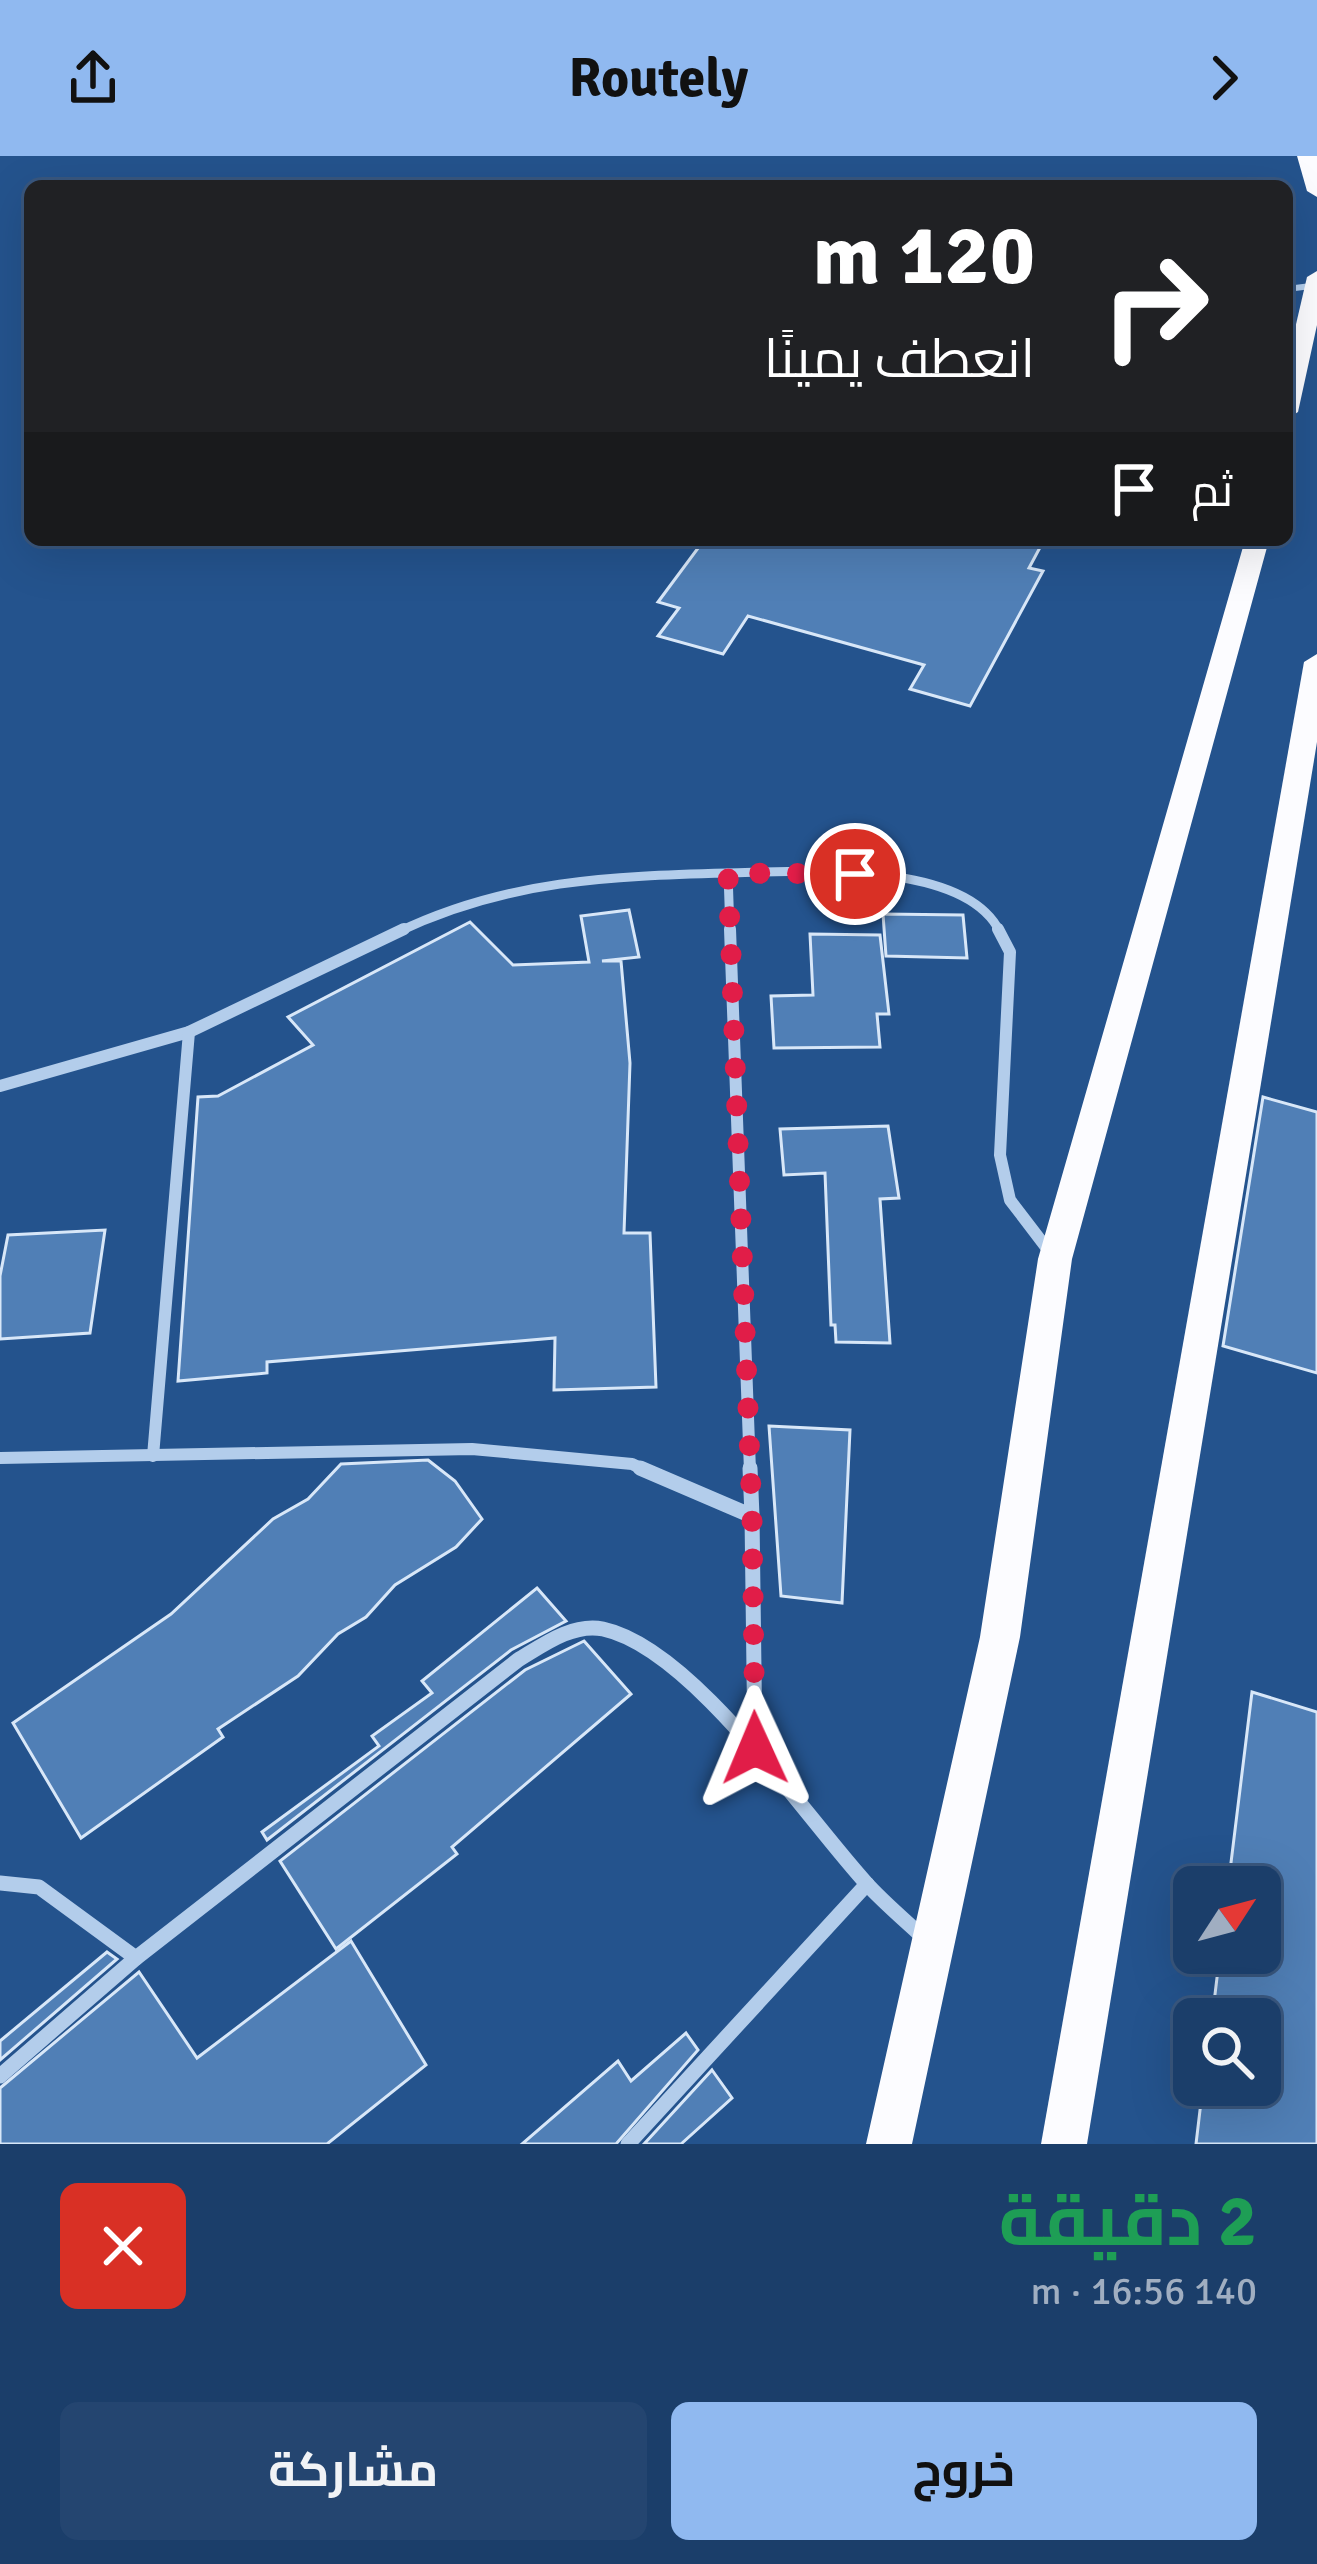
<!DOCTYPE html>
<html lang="ar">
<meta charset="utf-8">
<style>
:root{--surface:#1b3e6a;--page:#244570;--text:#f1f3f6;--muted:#a0aec1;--line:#39577e;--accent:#90b9f0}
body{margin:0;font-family:Signika,Cairo,sans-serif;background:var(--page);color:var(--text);direction:rtl;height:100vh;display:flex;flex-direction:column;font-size:45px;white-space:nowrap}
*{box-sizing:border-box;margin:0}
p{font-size:39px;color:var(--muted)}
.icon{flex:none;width:66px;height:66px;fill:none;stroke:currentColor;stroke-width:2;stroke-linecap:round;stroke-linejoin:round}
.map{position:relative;height:1988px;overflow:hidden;direction:ltr}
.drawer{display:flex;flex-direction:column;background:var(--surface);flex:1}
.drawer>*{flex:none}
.banner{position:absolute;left:24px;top:24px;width:1269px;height:366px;border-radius:18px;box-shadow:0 12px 48px #0002,0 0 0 3px var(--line);direction:rtl;background:#202124;color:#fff;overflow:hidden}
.needle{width:78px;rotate:54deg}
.buttons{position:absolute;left:1173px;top:1710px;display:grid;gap:24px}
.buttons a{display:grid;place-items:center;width:108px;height:108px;border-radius:18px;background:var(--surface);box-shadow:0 12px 48px #0002,0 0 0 3px var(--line);font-size:60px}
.pin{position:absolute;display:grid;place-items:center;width:102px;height:102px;color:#fff;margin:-51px;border:6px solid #fff;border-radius:50%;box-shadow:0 3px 12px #0007}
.me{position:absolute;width:132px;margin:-66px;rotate:359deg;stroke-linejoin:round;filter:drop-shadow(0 0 9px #0008)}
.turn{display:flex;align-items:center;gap:42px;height:252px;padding:0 60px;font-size:54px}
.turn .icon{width:156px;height:156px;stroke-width:2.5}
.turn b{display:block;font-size:84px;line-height:102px}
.then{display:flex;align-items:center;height:114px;padding:0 60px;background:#0003;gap:24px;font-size:45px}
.round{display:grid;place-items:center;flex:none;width:126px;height:126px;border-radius:18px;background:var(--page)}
.summary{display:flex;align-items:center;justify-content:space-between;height:204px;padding:0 60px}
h1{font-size:72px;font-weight:700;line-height:90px;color:#1e9e55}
.button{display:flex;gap:24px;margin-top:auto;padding:24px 60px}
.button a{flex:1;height:138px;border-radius:18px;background:var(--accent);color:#111;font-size:48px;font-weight:700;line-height:138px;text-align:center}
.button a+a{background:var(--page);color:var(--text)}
header{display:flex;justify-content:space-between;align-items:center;height:156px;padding:0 60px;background:var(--accent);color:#111;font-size:54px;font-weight:700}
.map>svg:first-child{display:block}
.building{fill:#507fb6;stroke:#d8e7f8;stroke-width:3}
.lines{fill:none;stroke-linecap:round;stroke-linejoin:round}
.service{stroke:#b3cdeb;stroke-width:6}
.minor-far2{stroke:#b3cdeb;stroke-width:9}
.minor-far1{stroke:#b3cdeb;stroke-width:12}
.minor{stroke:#b3cdeb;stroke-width:15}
.trunk{fill:#fcfcff;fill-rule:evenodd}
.route{stroke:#e11d48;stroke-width:21;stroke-dasharray:0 37.8}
</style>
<header><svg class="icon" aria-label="forward" viewBox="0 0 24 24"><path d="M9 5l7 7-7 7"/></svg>Routely<svg class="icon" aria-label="share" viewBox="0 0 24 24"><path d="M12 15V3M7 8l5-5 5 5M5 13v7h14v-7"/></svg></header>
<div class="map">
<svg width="1317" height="1988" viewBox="0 0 1317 1988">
<rect width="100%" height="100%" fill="#24538d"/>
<!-- building -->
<g class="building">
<path d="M704 384H1044L1029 412 1043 415 970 550 910 533 924 509 748 460 723 498 658 480 679 452 658 446Z"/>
<path d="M629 754 639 801 602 805H621L630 907 624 1077H650L656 1231 554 1234 555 1182 267 1206V1217L178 1225 198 941 218 940 313 889 288 861 470 766 513 809 589 806 581 760Z"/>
<path d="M883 758 963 759 967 802 886 800Z"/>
<path d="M810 778 880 779 889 858H877L880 891 774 892 771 840 813 839Z"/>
<path d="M1263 941 1317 956V1217L1223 1190Z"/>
<path d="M888 970 899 1042 880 1043 890 1187 836 1186 835 1169H831L825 1017 784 1019 780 973Z"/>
<path d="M105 1074 90 1177 0 1183V1120L8 1079Z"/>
<path d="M769 1270 850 1274 842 1447 781 1440Z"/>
<path d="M428 1304 455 1325 482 1363 456 1391 395 1429 366 1461 338 1478 298 1520 218 1573 223 1581 81 1682 13 1567 171 1458 273 1363 308 1343 341 1308Z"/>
<path d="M537 1432 566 1465 511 1494 267 1684 262 1676 379 1590 372 1580 432 1537 422 1525Z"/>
<path d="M584 1485 631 1538 452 1691 457 1698 336 1793 280 1705 525 1514Z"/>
<path d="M1252 1536 1317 1556V1988H1196L1203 1929H1260V1863H1212L1220 1797H1260V1731H1228Z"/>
<path d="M351 1785 426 1909 327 1988H0V1932L139 1816 197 1902Z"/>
<path d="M107 1796 117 1803 0 1904V1885Z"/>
<path d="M686 1877 698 1894 616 1988H522L618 1905 631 1925Z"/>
<path d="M712 1914 732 1942 681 1988H644Z"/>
</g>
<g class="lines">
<!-- service -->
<path class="service" d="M1287 133 1311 130"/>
<!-- minor-far2 -->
<g class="minor-far2">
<path d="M728 717C797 716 964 702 1000 776"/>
<path d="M398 776C506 724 611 720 728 717L730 776"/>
</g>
<!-- minor-far1 -->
<g class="minor-far1">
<path d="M730 773 750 1315"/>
<path d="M998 773 1010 796 1000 999 1010 1044 1052 1099"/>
<path d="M0 930 189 876 404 773"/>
<path d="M153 1300 189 876"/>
<path d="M0 1302 472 1293 632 1308 647 1315"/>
</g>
<!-- minor -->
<g class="minor">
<path d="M640 1312 752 1360 755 1592"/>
<path d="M750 1312 752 1360"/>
<path d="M0 1727 39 1731 136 1802"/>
<path d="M0 1920 136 1802 518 1504C543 1489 572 1467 603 1473 692 1492 804 1659 866 1727 884 1747 906 1765 926 1784"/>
<path d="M628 1988 867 1728"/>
</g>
<!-- trunk -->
<g class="trunk">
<path d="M1297 0H1317V41L1307 35Z"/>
<path d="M1317 115V169L1298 256 1287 263V207L1307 121Z"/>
<path d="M1245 384H1269L1072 1103 1020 1481 912 1988H866L980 1481 1038 1103Z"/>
<path d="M1317 498V586L1087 1988H1041L1304 506Z"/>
</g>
</g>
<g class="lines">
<!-- route -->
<path class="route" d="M755 1592 752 1360 728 717 855 718"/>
</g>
</svg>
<div class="buttons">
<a><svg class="needle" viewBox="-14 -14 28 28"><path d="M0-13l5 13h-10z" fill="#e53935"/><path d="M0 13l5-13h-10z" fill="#a0aec1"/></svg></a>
<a><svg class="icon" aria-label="search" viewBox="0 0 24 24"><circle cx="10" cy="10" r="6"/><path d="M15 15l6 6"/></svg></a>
</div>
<div class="pin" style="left:855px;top:718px;background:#d93025"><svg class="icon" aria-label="arrive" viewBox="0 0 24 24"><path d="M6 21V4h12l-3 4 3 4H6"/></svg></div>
<svg class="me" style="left:755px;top:1592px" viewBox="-20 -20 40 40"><path d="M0-17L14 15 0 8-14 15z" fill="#e11d48" stroke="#fff" stroke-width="4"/></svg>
<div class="banner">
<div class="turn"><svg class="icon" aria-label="right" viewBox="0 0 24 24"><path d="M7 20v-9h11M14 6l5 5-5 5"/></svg><div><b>120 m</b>انعطف يمينًا</div></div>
<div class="then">ثم<svg class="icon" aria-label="arrive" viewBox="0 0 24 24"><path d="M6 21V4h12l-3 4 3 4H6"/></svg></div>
</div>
</div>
<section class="drawer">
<div class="summary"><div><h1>2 دقيقة</h1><p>140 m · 16:56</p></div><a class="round" style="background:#d93025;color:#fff"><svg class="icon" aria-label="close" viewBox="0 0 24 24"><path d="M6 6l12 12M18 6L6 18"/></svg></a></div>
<div class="button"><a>خروج</a><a>مشاركة</a></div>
</section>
